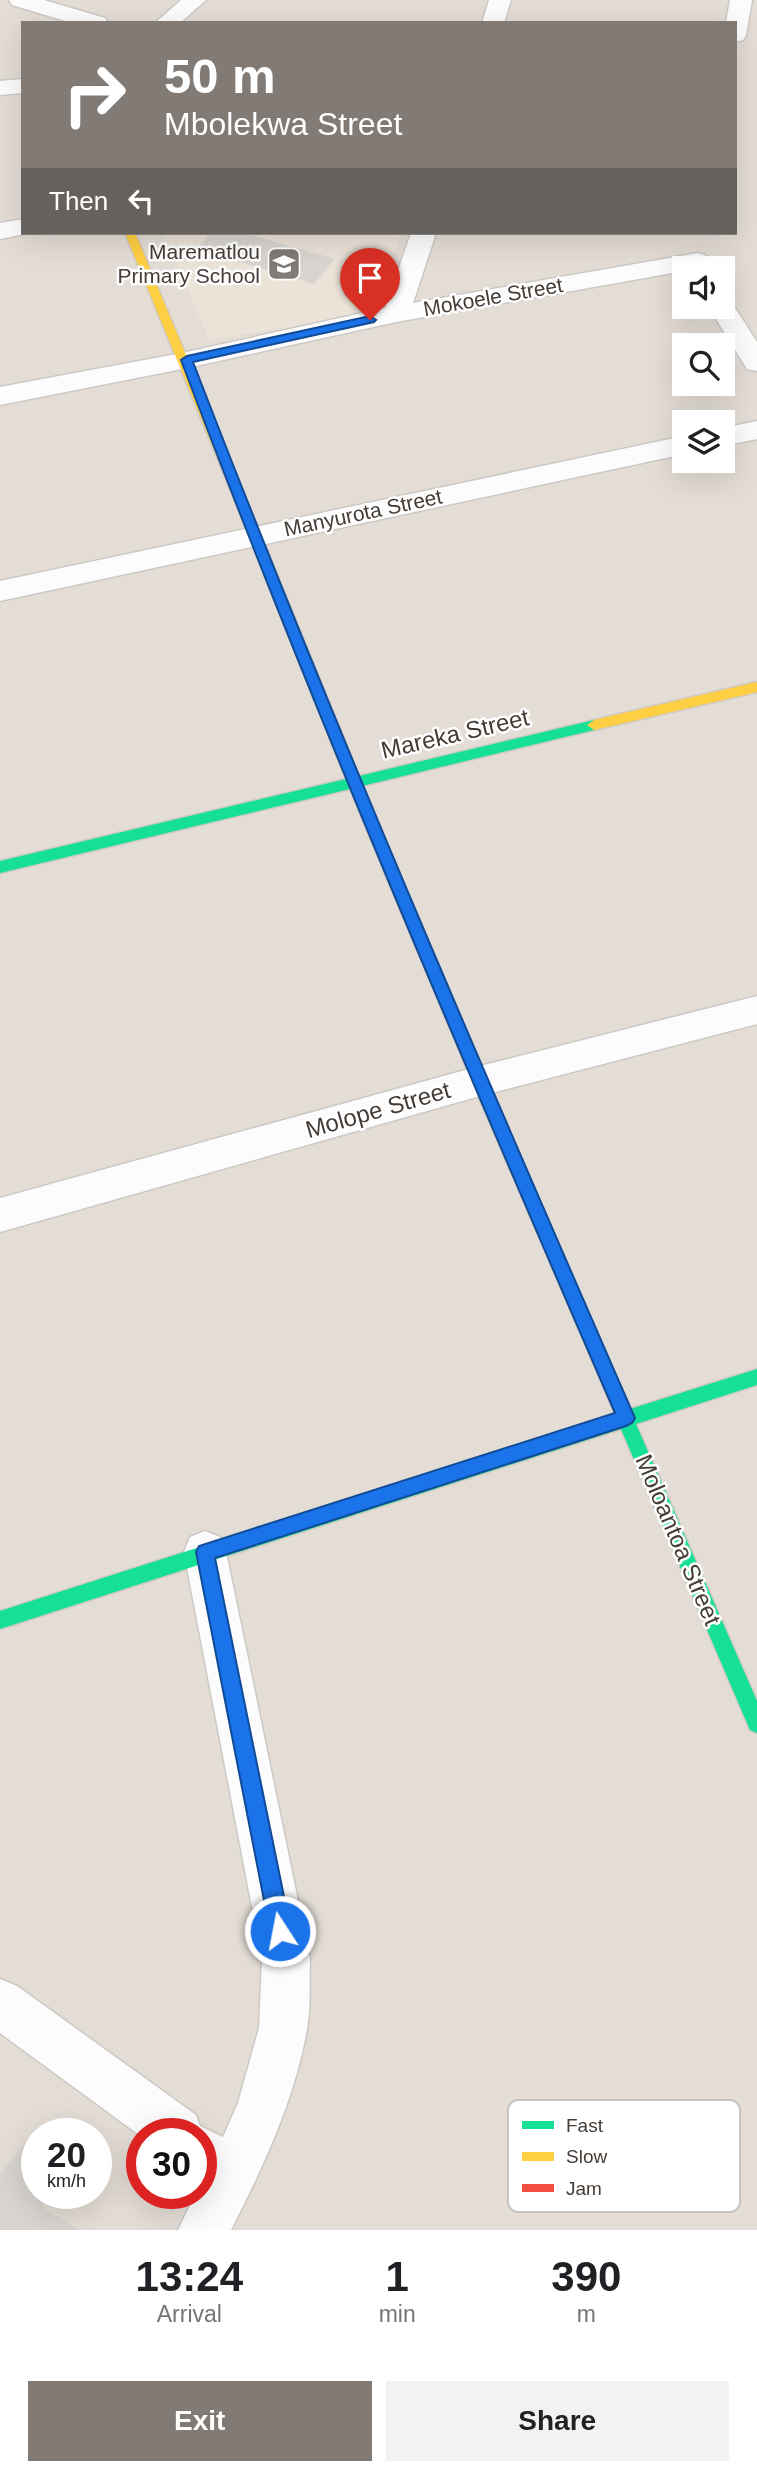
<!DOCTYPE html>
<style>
:root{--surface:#fff;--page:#f2f2f2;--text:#202124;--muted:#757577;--accent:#817a75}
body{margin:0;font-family:Arial,sans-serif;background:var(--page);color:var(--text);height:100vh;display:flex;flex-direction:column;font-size:26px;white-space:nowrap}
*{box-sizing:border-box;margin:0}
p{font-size:23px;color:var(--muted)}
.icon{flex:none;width:38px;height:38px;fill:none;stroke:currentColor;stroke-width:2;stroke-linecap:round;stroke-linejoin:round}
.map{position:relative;height:2230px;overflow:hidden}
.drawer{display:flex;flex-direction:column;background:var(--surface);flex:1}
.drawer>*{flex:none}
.banner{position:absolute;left:21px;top:21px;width:716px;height:214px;border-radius:0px;box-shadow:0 7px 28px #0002;background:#817a75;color:#fff;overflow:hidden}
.fabs{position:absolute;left:672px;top:256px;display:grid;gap:14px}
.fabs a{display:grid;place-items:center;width:63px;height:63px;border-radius:0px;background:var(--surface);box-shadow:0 7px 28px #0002;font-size:35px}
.speed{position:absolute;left:21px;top:2118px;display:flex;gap:14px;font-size:35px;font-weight:700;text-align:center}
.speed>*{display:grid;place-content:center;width:91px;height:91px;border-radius:50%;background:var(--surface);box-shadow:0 7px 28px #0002;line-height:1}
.speed small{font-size:18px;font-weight:400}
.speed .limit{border:10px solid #d22;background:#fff;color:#111}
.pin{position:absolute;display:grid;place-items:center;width:60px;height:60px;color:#fff;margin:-72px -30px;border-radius:50% 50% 50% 0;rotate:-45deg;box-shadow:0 0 7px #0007}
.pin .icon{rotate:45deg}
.me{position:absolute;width:77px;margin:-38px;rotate:349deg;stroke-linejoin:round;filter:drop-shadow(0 0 5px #0008)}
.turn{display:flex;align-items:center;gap:24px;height:147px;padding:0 28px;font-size:32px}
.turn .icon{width:91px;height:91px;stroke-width:2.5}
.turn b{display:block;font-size:49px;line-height:60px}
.then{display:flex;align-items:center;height:66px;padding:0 28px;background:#0003;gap:14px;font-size:26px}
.eta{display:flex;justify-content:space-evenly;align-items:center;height:119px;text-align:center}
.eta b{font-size:42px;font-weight:700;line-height:49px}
.action{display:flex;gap:14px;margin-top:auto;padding:14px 28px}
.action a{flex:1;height:80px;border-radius:0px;background:var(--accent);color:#fff;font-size:28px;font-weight:700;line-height:80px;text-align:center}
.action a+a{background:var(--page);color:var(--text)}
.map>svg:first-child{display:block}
.residential{fill:#e4ddd6;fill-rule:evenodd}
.education{fill:#ebe2d8}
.building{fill:#d8d4d0}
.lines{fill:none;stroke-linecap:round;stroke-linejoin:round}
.street-casing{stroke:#ccc9c5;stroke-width:3}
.fast-casing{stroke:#d1cac1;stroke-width:3}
.slow-casing{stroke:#d1cac1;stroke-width:3}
.jam-casing{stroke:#d1cac1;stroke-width:3}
.street{fill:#fdfcfc;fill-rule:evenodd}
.fast{fill:#16e098;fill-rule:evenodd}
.slow{fill:#ffcf43;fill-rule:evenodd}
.jam{fill:#f24e42;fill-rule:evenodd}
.route{fill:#1a73e8;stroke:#114b97;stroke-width:2}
.labels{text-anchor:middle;stroke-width:5;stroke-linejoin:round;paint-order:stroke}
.far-poi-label{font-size:21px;fill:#453c36;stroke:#fff;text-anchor:end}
.far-street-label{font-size:21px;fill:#453c36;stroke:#fff}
.street-label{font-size:24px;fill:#453c36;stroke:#fff}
.key{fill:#fff;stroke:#c7c4c3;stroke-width:2}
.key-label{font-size:19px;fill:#453c36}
</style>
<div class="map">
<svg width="757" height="2230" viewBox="0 0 757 2230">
<rect width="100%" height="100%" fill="#f0ede9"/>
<!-- residential -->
<path class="residential" d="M0 0H757V2230H0ZM23 23H735V233H23ZM684 268H723V306H684ZM684 345H723V383H684ZM684 422H723V460H684ZM37 2133H96V2193H37ZM142 2133H201V2193H142Z"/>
<!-- education -->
<path class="education" d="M164 233H401L380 296 344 318 209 340Z"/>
<!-- building -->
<g class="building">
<path d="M211 233H244L335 259 314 284 196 249Z"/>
<path d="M30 2137 37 2144V2193H53L42 2207 79 2230H0V2174Z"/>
</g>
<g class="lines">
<defs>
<g id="street">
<path d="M9 0H44L105 18 108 23H72L12 5Z"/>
<path d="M181 0H206L180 23H155Z"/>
<path d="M489 0H511L504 23H482Z"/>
<path d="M730 0H752L746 35 743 40 735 42V23H726Z"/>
<path d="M23 79V93L0 95V81Z"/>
<path d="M23 219V233H30L0 239V223Z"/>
<path d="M411 233H436L413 303 698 253 707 256 711 261 707 266 684 268V271L396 322 187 368 0 405V387L187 352 385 308Z"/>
<path d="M723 299 730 300 757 342V371L747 369 708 306H723Z"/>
<path d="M757 421V439L723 446V428Z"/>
<path d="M684 436V454L0 601V581Z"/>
<path d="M757 996V1024L480 1096 0 1232V1198L480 1066Z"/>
<path d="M205 1531 220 1537 226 1552 310 1959C309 1982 311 2007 307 2029 295 2099 263 2167 231 2230H178L196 2193H201V2133H142V2137L0 2033V1979L17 1986 196 2115 200 2126 223 2137 238 2103 259 2028 262 1959 184 1552 190 1537Z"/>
</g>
<g id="fast">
<path d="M250 519 256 523 359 776 594 720 601 725 594 730 362 786 496 1100 494 1105H482L480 1100 350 789 0 873V861L346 779 244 523Z"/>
<path d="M585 1317 591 1320 630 1409 757 1369V1385L636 1424 757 1701V1733L750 1730 621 1429 0 1629V1611L615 1414 577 1325 579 1320Z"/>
</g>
<g id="slow">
<path d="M125 233H135L256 523 254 526 250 527 244 523Z"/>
<path d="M757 682V692L594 730 587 725 594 720Z"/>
</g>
<path id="jam" d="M488 1093 494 1095 496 1100 593 1325 591 1330 585 1333 579 1330 577 1325 480 1100 482 1095Z"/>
</defs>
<!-- street casing -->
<use href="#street" class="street-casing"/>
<!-- fast casing -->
<use href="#fast" class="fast-casing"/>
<!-- slow casing -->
<use href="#slow" class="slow-casing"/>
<!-- jam casing -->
<use href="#jam" class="jam-casing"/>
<!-- street -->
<use href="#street" class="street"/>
<!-- fast -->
<use href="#fast" class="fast"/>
<!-- slow -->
<use href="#slow" class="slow"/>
<!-- jam -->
<use href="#jam" class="jam"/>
</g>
<!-- route -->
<path class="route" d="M370 316 376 320 374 322 193 362C330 718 482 1068 635 1418L632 1423 626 1426 215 1558 291 1931 288 1939 280 1942 273 1939 270 1931 196 1552 199 1546 615 1413C464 1064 315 715 181 360L187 356Z"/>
<!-- icons -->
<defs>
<symbol id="school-square" viewBox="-11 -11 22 22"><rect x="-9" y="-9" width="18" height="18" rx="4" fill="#817a75" stroke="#fff"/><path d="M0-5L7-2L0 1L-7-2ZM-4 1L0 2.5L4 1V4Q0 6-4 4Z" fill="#fff"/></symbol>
</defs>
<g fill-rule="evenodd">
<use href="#school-square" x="265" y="245" width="38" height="38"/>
</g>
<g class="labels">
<!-- far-poi labels -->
<g class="far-poi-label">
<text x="260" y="259">Marematlou<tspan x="260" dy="24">Primary School</tspan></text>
</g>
<!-- far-street labels -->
<g class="far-street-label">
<text transform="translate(493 297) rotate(-10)" y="7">Mokoele Street</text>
<text transform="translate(363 513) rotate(-12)" y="7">Manyurota Street</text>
</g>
<!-- street labels -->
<g class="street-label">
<text transform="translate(455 734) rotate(-13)" y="8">Mareka Street</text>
<text transform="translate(378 1110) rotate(-16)" y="8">Molope Street</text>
<text transform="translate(678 1540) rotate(67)" y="8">Moloantoa Street</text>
</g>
</g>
<!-- legend -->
<rect x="508" y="2100" width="232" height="112" rx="10" class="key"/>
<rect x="522" y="2121" width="32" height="8" fill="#16e098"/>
<rect x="522" y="2152" width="32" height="9" fill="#ffcf43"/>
<rect x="522" y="2184" width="32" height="8" fill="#f24e42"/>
<g class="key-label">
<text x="566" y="2132">Fast</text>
<text x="566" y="2163">Slow</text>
<text x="566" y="2195">Jam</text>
</g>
</svg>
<div class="fabs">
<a><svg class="icon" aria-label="sound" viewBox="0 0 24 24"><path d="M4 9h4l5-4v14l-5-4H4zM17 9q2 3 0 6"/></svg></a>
<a><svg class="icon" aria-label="search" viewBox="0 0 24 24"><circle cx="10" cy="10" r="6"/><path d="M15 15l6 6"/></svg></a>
<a><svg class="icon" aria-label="layers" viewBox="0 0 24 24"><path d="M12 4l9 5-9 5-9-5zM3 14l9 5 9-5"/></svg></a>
</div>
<div class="speed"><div>20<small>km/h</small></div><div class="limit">30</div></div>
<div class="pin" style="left:370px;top:320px;background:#d93025"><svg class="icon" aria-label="arrive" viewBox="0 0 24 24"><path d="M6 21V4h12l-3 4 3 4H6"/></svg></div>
<svg class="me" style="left:280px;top:1931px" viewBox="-20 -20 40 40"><circle r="17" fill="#1a73e8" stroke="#fff" stroke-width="3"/><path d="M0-11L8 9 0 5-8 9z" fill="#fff"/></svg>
<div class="banner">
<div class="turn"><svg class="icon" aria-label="right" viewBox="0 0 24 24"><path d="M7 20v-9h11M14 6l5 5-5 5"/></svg><div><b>50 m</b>Mbolekwa Street</div></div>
<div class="then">Then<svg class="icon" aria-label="left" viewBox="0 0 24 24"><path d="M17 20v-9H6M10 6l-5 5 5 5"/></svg></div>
</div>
</div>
<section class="drawer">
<div class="eta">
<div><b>13:24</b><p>Arrival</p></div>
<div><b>1</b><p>min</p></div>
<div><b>390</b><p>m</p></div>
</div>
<div class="action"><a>Exit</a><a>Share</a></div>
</section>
